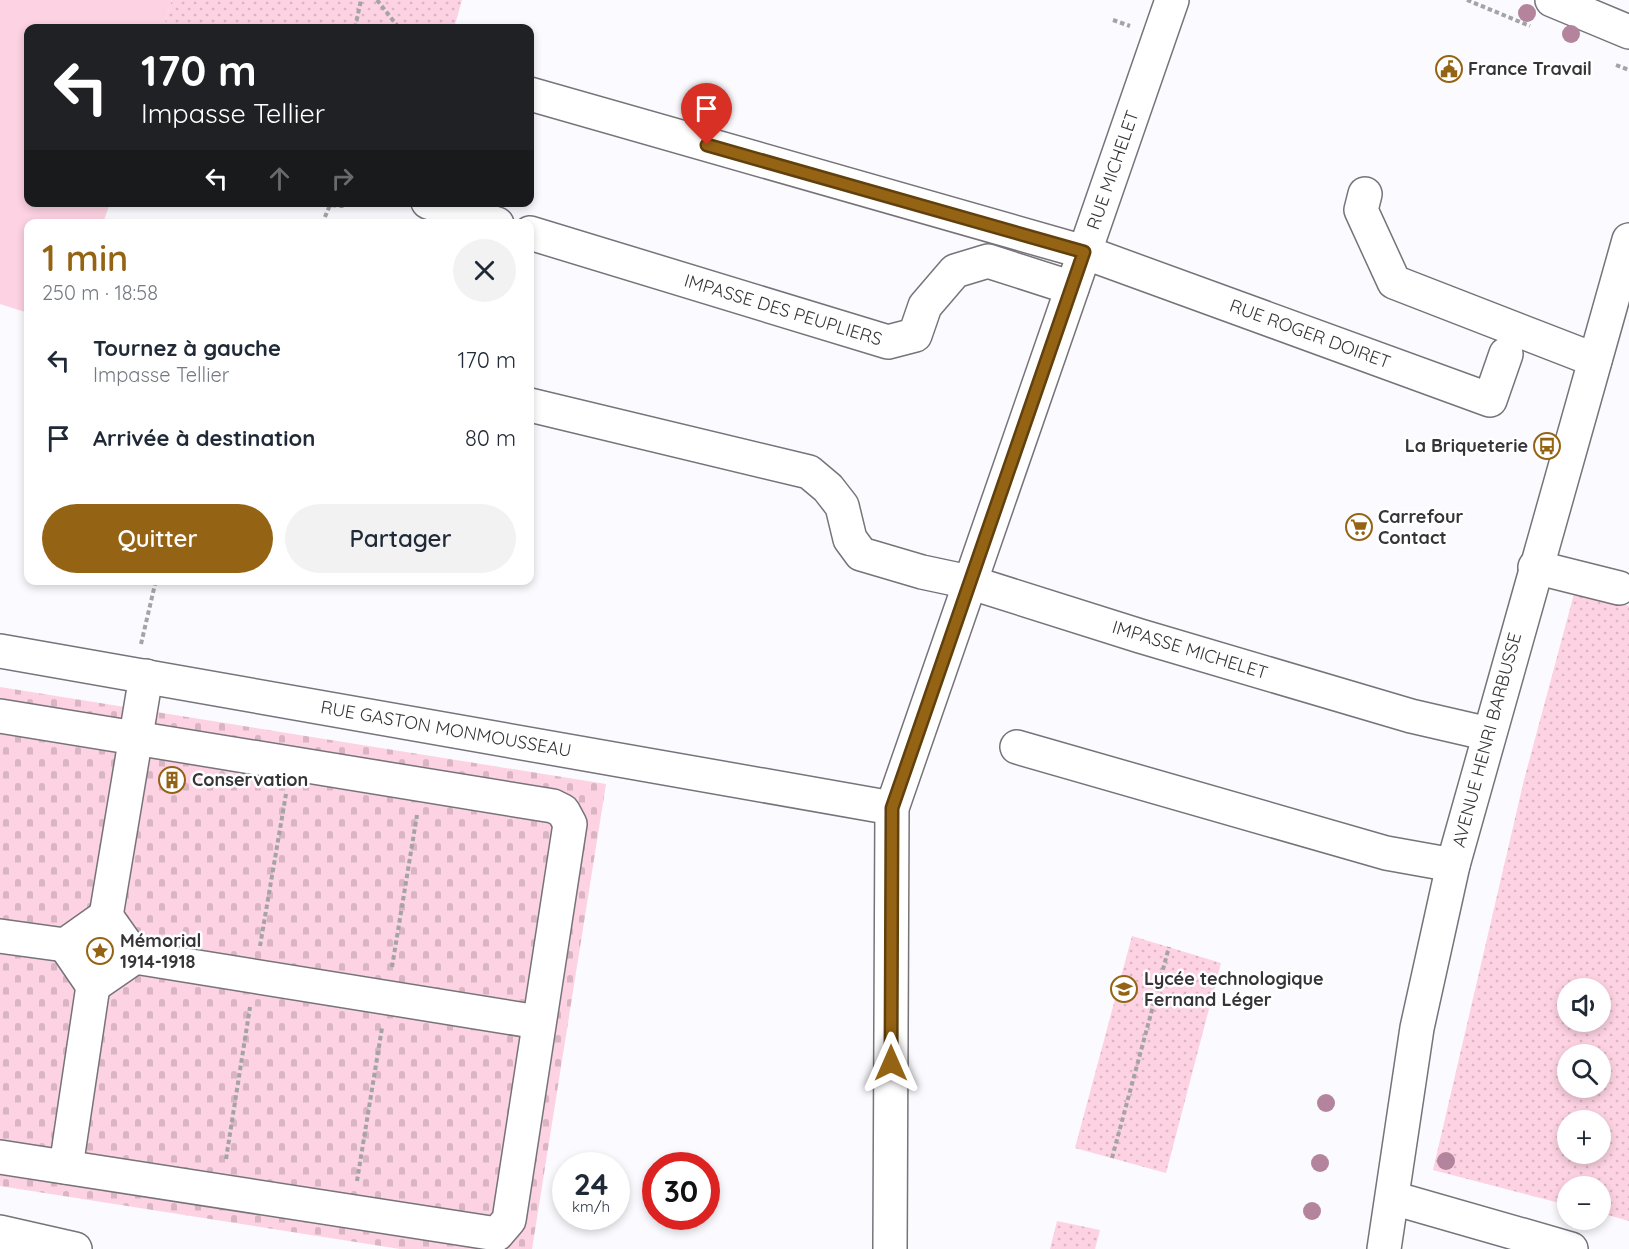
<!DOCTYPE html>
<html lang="fr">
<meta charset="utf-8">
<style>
:root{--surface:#fff;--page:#f2f2f3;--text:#1f2937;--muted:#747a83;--accent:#946314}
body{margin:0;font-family:Quicksand,sans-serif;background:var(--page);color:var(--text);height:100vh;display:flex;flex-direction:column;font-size:22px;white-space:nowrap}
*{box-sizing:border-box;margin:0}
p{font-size:20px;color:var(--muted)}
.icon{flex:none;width:33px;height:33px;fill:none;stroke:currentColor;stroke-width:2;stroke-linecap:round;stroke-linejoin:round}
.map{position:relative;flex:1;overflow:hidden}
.details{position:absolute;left:24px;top:219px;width:510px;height:366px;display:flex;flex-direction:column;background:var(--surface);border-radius:12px;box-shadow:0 3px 9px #0003}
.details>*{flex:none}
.guide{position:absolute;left:24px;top:24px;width:510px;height:183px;border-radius:12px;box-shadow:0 3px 9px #0003;background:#202124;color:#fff;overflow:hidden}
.controls{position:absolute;left:1557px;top:978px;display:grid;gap:12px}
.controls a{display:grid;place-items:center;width:54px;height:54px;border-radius:50%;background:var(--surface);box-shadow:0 3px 9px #0003;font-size:30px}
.speed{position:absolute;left:552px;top:1152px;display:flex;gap:12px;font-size:30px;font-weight:700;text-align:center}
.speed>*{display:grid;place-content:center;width:78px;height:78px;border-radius:50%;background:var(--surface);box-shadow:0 3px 9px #0003;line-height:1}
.speed small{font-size:15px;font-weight:400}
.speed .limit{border:9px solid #d22;background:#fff;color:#111}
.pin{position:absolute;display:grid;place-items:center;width:51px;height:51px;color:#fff;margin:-62px -26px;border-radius:50% 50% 50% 0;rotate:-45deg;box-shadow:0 0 6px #0007}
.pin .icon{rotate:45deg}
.me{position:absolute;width:66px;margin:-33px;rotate:0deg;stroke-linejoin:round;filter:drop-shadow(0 0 4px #0008)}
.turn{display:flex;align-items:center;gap:21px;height:126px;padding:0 18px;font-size:27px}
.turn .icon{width:78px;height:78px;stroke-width:2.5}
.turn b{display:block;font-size:42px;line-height:51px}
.lanes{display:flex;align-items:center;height:57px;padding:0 18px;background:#0003;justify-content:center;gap:30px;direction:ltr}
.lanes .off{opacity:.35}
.round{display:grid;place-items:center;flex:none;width:63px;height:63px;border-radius:32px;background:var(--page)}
.overview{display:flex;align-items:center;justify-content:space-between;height:102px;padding:0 18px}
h1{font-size:36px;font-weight:600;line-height:45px;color:var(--accent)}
.action{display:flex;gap:12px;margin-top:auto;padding:12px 18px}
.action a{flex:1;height:69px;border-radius:36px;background:var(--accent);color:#fff;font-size:24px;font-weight:600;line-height:69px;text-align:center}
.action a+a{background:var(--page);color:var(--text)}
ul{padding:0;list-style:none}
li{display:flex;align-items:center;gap:18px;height:78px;padding:0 18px}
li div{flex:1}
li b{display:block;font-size:22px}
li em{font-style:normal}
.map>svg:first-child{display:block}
.grass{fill:#fdd2e2}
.cemetery{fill:url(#cemetery-stones)}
.park{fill:url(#park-dots);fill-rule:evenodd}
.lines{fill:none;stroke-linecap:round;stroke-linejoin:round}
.minor-casing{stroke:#76737a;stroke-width:36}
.major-casing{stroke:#76737a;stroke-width:36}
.path{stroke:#a4a3a6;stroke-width:4;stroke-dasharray:4.5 3;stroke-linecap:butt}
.minor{stroke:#fff;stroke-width:33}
.major{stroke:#fff;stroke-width:33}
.tree{fill:#b3849c}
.route-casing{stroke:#60400d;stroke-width:15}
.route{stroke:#946314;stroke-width:10}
.labels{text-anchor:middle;stroke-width:5;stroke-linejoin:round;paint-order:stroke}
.poi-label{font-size:18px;font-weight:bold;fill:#353437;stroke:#fff;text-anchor:start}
.street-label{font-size:18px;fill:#353437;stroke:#fff}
</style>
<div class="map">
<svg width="1629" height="1249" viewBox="0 0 1629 1249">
<defs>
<pattern id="cemetery-stones" width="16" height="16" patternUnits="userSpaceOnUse" patternTransform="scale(1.5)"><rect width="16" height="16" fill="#fdd2e2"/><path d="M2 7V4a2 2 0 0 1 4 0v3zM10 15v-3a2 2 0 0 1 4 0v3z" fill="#d9b5c2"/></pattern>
<pattern id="park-dots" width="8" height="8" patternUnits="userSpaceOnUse" patternTransform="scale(1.5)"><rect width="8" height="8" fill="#fdd2e2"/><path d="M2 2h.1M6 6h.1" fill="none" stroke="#d9b5c2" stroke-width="1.8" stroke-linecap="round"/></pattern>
</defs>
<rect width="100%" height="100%" fill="#fbfafe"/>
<!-- grass -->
<path class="grass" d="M0 0H172L163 28H28V202L110 203 103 223 28 224V313L0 304Z"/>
<!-- cemetery -->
<path class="cemetery" d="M0 687 606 784 532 1249H400L0 1186Z"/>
<!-- park -->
<g class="park">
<path d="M172 0H462L454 28H163Z"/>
<path d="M1575 590 1629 606V1221L1601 1213 1600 1186H1568L1567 1205 1433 1170 1524 780ZM1568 988H1600V1022H1568ZM1568 1054H1600V1088H1568ZM1568 1120H1600V1154H1568Z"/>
<path d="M1132 936 1221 963 1166 1173 1075 1148Z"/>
<path d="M1057 1221 1100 1230 1095 1249H1050Z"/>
</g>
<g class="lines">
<defs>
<g id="minor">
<path d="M530 94 1084 252 1490 400 1506 354"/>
<path d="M1365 194 1361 210 1394 282 1595 360"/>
<path d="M428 202 497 224"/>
<path d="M530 233 888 342 915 335 925 306 955 271 988 261 1072 288"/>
<path d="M530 405 809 472 828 488 842 506 850 539 861 554 922 572 969 582 1140 636 1411 716 1489 734"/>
<path d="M1535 567 1619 588"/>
<path d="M0 651 892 808"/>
<path d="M0 716 553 806 563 811 570 824 509 1220 497 1234 0 1157"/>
<path d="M1017 747 1386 853 1453 865"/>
<path d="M106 916 146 676"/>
<path d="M0 936 65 945"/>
<path d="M135 957 93 986 65 945 106 916 135 957 538 1022"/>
<path d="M66 1167 93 986"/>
<path d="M1393 1198 1571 1249"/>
<path d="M0 1232 75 1249"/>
<path d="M890 1249 892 808 1172 0"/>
<path d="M1384 1249 1417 1028 1453 865 1629 240"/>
</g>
<path id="major" d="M1552 0 1629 32"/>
</defs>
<!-- minor casing -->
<use href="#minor" class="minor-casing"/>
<!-- major casing -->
<use href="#major" class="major-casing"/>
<!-- path -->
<g class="path">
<path d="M377 0 399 28"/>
<path d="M1467 0 1530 26"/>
<path d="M1113 20 1130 26"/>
<path d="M355 28 361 0"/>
<path d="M1616 65 1629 70"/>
<path d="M322 224 330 205 342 206V202"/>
<path d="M141 644 156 580"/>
<path d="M260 946 286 794"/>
<path d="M392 967 417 815"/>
<path d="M1112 1158 1169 947"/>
<path d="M226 1159 250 1007"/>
<path d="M357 1181 382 1028"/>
</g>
<!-- minor -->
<use href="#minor" class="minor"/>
<!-- major -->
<use href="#major" class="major"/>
</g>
<!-- trees -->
<g class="tree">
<circle cx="1527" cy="13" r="9"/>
<circle cx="1571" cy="34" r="9"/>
<circle cx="1326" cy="1103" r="9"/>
<circle cx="1446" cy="1161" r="9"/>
<circle cx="1320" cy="1163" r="9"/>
<circle cx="1312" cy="1211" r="9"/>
</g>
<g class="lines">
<defs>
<path id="route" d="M707 145 1084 252 892 808 891 1063"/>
</defs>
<!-- route casing -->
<use href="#route" class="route-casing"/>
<!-- route -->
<use href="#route" class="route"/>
</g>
<!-- icons -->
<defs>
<symbol id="civic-ring" viewBox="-11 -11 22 22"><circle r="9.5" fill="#fff" stroke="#946314" stroke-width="1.5"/><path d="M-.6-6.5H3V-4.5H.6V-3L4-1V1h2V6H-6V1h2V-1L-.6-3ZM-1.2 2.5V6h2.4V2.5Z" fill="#946314"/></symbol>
<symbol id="bus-ring" viewBox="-11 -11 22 22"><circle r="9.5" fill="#fff" stroke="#946314" stroke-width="1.5"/><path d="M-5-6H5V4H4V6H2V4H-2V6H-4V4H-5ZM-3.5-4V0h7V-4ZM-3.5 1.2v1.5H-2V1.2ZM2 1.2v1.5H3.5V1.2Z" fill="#946314"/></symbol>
<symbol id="supermarket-ring" viewBox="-11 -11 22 22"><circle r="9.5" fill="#fff" stroke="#946314" stroke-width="1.5"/><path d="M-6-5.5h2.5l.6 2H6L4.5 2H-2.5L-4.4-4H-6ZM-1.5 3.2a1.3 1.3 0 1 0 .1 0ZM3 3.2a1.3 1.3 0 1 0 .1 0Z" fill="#946314"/></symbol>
<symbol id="building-ring" viewBox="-11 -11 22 22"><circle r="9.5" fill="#fff" stroke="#946314" stroke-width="1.5"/><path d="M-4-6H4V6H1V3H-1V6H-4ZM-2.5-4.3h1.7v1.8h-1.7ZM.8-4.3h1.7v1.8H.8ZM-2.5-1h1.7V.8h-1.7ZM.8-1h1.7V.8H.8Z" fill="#946314"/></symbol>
<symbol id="sight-ring" viewBox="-11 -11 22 22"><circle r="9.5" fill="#fff" stroke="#946314" stroke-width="1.5"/><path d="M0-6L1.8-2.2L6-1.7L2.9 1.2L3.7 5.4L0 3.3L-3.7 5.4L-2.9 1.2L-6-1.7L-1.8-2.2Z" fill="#946314"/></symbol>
<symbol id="school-ring" viewBox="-11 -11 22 22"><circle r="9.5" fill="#fff" stroke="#946314" stroke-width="1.5"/><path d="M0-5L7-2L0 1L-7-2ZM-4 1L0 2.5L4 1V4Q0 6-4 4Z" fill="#946314"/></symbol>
</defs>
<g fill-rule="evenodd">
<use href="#civic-ring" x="1434" y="54" width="30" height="30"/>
<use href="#bus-ring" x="1532" y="431" width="30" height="30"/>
<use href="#supermarket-ring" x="1344" y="512" width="30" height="30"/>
<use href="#building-ring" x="157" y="765" width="30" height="30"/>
<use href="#sight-ring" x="85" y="936" width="30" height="30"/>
<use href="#school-ring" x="1109" y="974" width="30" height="30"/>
</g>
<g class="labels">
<!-- poi labels -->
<g class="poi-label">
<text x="1468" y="75">France Travail</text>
<text x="1528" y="452" text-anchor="end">La Briqueterie</text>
<text x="1378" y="523">Carrefour<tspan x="1378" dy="21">Contact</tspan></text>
<text x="192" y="786">Conservation</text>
<text x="120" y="947">Mémorial<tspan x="120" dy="21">1914-1918</tspan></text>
<text x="1144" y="985">Lycée technologique<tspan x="1144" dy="21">Fernand Léger</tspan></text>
</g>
<!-- street labels -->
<g class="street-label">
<text transform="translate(1113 170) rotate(-71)" y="6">RUE MICHELET</text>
<text transform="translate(783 310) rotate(17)" y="6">IMPASSE DES PEUPLIERS</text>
<text transform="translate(1310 334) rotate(20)" y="6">RUE ROGER DOIRET</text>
<text transform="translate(1190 650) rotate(17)" y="6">IMPASSE MICHELET</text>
<text transform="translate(446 729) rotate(10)" y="6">RUE GASTON MONMOUSSEAU</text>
<text transform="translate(1487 740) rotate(-75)" y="6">AVENUE HENRI BARBUSSE</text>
</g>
</g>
</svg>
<div class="controls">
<a><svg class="icon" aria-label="sound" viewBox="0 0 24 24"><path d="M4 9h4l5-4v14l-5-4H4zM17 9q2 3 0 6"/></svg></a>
<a><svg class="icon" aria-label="search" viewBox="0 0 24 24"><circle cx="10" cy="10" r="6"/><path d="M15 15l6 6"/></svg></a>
<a>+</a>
<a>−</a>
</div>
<div class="speed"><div>24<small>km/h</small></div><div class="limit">30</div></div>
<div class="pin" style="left:707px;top:145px;background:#d93025"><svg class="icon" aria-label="arrive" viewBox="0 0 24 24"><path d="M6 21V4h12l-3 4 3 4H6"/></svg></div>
<svg class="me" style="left:891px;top:1063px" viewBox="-20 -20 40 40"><path d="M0-17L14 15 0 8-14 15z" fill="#946314" stroke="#fff" stroke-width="4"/></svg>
<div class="guide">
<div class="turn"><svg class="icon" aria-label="left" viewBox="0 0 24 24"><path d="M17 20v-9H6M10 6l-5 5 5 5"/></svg><div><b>170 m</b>Impasse Tellier</div></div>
<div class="lanes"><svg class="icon" aria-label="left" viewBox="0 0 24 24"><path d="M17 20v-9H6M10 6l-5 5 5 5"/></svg><svg class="icon off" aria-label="ahead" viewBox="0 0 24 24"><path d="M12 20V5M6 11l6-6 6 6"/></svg><svg class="icon off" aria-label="right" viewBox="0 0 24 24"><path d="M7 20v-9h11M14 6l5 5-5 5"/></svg></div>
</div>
<section class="details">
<div class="overview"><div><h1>1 min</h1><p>250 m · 18:58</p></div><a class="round"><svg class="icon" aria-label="close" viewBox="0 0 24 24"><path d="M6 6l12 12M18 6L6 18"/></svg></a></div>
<ul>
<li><svg class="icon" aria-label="left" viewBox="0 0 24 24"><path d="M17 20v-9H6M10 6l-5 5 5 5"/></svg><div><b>Tournez à gauche</b><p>Impasse Tellier</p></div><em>170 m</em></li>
<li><svg class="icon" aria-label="arrive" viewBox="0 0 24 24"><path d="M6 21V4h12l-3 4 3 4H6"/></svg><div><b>Arrivée à destination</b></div><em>80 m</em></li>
</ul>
<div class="action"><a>Quitter</a><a>Partager</a></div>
</section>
</div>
